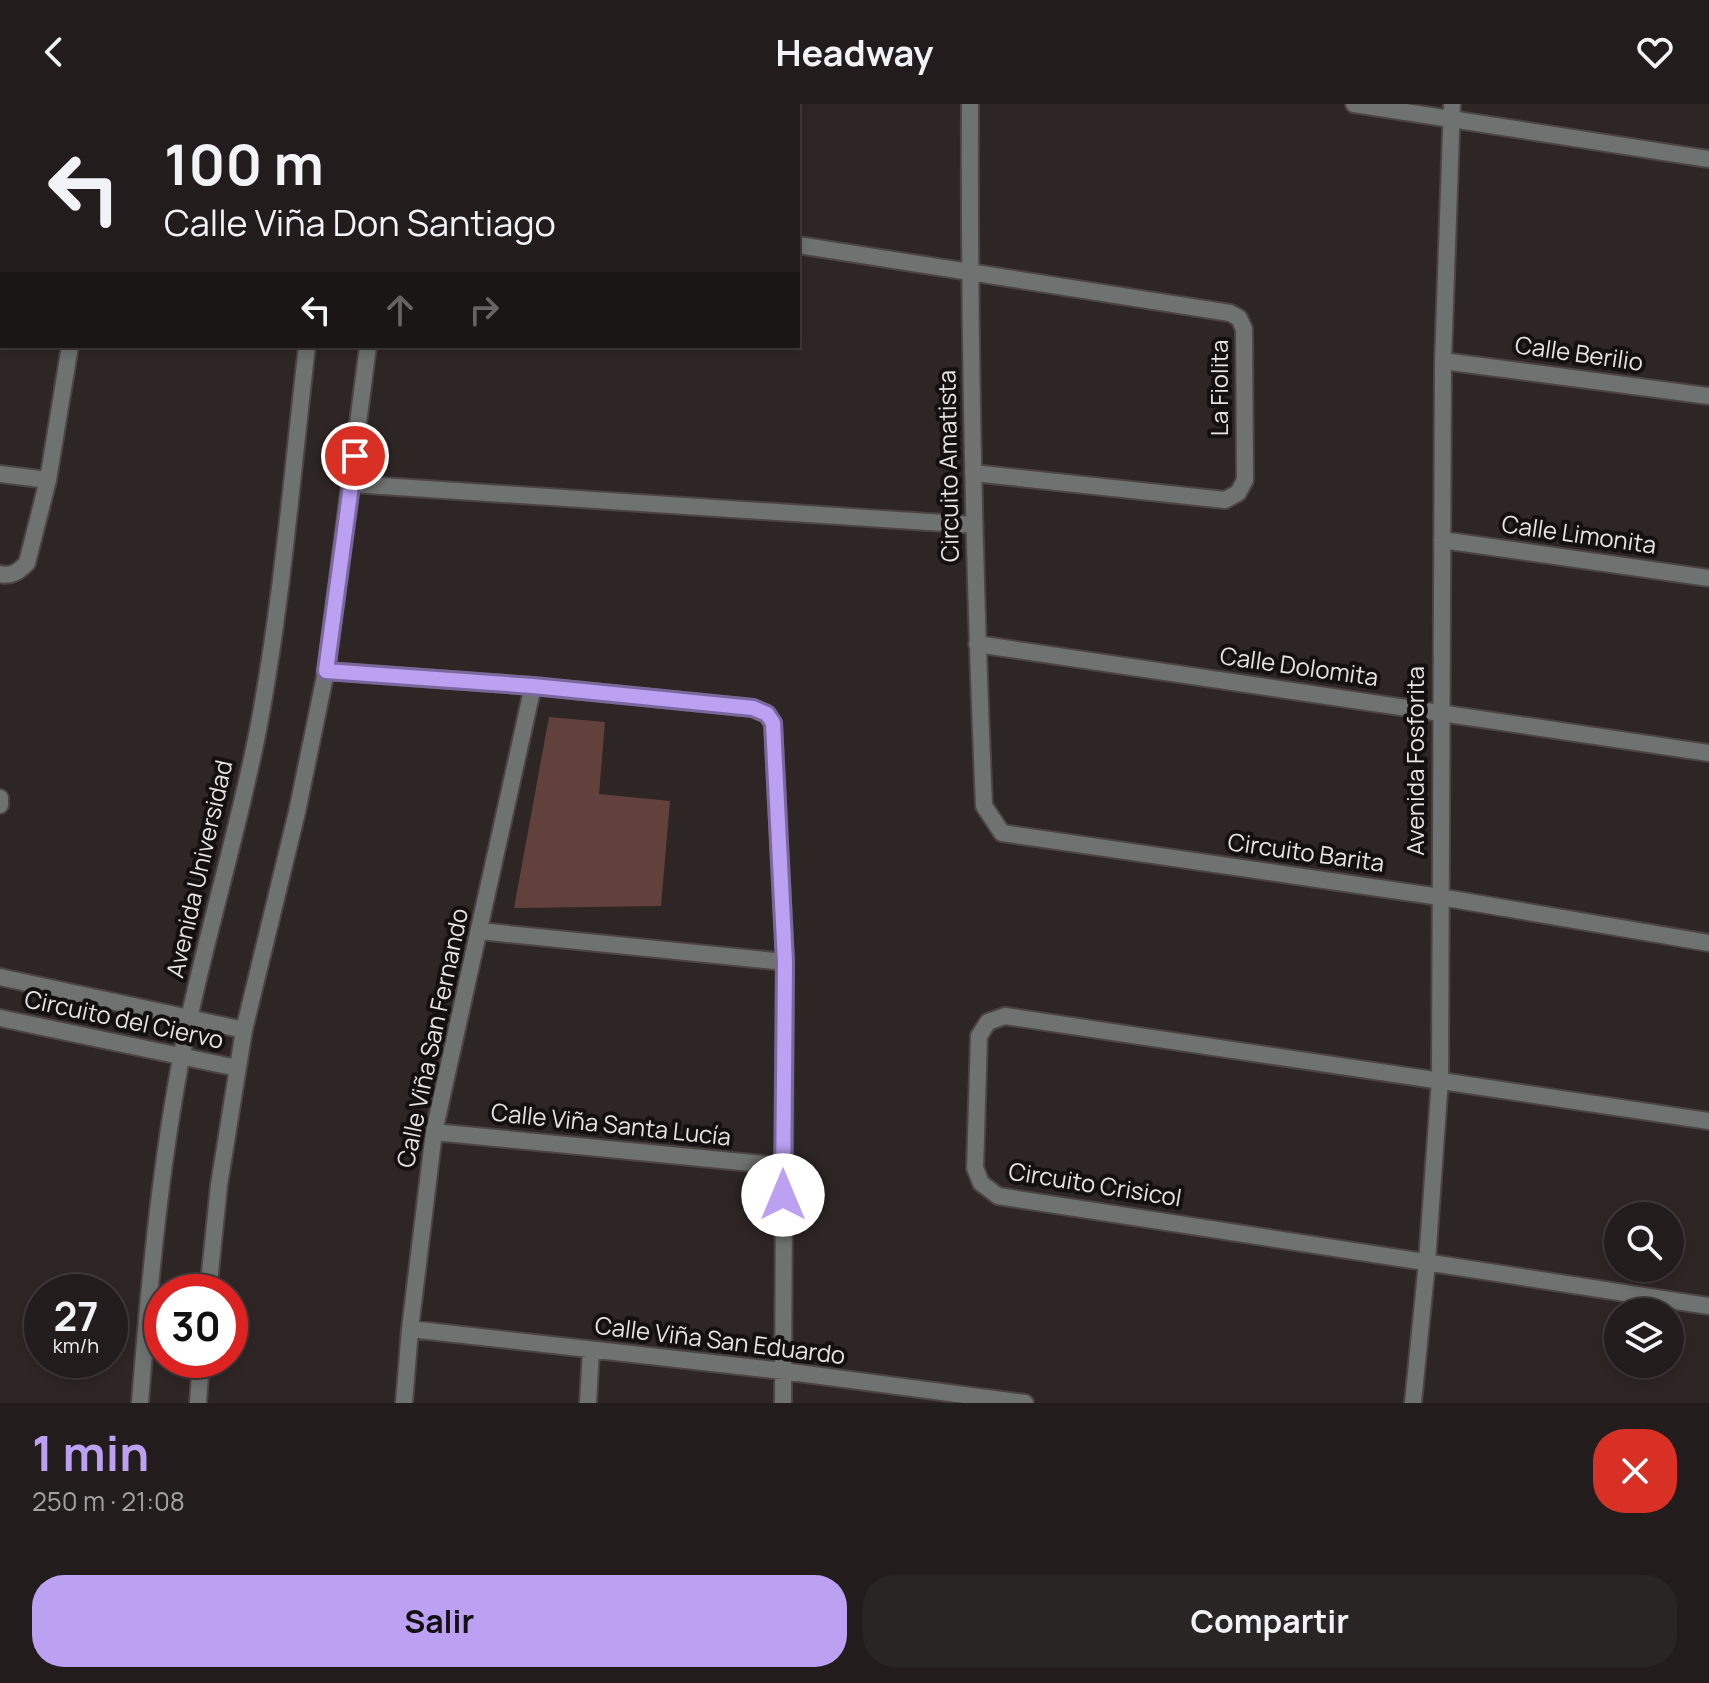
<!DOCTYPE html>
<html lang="es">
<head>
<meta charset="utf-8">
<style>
	body { margin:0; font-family:Manrope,sans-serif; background:#2a2525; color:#f1f3f6; height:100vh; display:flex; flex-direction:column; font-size:30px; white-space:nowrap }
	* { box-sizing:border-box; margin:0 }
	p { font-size:26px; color:#a2a1a3 }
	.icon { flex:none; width:44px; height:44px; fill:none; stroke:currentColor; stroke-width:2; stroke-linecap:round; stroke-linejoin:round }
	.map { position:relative; height:1299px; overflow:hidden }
	.panel { display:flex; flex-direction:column; background:#221c1c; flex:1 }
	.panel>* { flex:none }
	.top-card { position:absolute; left:0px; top:0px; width:800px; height:244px; box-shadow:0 4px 12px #0003,0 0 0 2px #3f3a3b; background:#221c1c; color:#f1f3f6; overflow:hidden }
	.controls { position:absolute; left:1604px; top:1098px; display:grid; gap:16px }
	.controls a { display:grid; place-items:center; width:80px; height:80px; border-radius:50%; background:#221c1c; box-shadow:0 4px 12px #0003,0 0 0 2px #3f3a3b; font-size:40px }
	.speed { position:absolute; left:24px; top:1170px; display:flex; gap:16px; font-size:40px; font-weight:700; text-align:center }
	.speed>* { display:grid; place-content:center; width:104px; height:104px; border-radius:50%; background:#221c1c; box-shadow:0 4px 12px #0003,0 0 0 2px #3f3a3b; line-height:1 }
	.speed small { font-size:20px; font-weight:400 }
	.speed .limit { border:12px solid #d22; background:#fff; color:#111 }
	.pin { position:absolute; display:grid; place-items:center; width:68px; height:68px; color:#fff; margin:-34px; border:4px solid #fff; border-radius:50%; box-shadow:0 2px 8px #0007 }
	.me { position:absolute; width:88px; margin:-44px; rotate:0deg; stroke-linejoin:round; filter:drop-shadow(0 0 6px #0008) }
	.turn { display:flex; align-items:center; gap:28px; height:168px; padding:0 32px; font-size:36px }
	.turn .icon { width:104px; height:104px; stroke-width:2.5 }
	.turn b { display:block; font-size:56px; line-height:68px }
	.lanes { display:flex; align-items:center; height:76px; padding:0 32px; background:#0003; justify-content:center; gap:40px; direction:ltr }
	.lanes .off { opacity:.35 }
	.round { display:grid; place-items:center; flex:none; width:84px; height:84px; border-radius:32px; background:#2a2525 }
	.head { display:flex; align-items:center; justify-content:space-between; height:136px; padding:0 32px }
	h1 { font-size:48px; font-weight:700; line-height:60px; color:#bca0f2 }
	.action { display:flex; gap:16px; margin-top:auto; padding:16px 32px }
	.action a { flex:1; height:92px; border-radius:32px; background:#bca0f2; color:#111; font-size:32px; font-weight:700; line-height:92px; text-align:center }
	.action a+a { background:#2a2525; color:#f1f3f6 }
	header { display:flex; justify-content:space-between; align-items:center; height:104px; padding:0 32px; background:#221c1c; font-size:36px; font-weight:700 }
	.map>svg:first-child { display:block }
	.green { fill:#62413c }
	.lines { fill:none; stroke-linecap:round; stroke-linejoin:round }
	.minor-casing { stroke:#4c4443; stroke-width:20 }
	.tertiary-casing { stroke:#4c4443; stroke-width:20 }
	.minor { stroke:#6e7271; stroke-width:16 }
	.tertiary { stroke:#6e7271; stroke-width:16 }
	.route-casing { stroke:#7a689d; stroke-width:20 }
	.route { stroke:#bca0f2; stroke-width:14 }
	.labels { text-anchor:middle; stroke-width:8; stroke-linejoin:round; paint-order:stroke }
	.street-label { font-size:24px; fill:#e8e3e2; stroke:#13100f }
</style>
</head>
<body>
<header><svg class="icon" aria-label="back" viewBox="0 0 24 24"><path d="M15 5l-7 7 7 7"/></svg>Headway<svg class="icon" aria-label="heart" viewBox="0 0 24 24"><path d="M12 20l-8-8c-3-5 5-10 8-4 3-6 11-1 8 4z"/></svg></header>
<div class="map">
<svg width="1709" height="1299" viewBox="0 0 1709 1299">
	<rect width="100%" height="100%" fill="#2e2625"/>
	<path class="green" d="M549,613L605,618L599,690L670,697L661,802L514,804Z"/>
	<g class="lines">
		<g class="minor-casing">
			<path id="minor" d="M970,0C969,234 974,468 984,702L1002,729L1440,793L1709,839
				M0,42L2,43
				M798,141L1230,209L1239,214L1244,225L1245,376L1238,389L1225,396L973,369
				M0,164H2
				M1443,257L1709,292
				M0,370L48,376
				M352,380L974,421
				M1442,436L1709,474
				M0,470C12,473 19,467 27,459L48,376L70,242
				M977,540L1709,649
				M326,567L533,582L753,604L767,610L773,619L785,858L783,1299
				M0,694V701
				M479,827L785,858
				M0,873L244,926
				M0,914L237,964
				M1709,1017L1005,912L988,918L979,932L975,1064L981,1079L998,1092L1709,1202
				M434,1028L783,1062
				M410,1225L783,1267L1025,1299
				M404,1299L410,1225L434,1028L533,582
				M588,1299L591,1246
				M1413,1299L1427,1158L1440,975L1443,257L1452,0"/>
		</g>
		<g class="tertiary-casing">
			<path id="tertiary" d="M1354,0L1709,55
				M334,2V0
				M394,2L395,0
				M208,1188L219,1081L244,926L297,708L326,567L368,242
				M140,1299C150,1171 162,1041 189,915C210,818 239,723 258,626C282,500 292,370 307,242
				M198,1299L201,1256"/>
		</g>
		<use href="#minor" class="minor"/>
		<use href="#tertiary" class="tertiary"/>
	</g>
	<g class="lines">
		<g class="route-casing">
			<path id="route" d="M355,352L326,567L533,582L753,604L767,610L773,619L785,858L783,1091"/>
		</g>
		<use href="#route" class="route"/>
	</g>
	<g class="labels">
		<g class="street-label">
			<text transform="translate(1579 250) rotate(8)" y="8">Calle Berilio</text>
			<text transform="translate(1220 284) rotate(-90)" y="8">La Fiolita</text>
			<text transform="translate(949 362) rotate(-91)" y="8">Circuito Amatista</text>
			<text transform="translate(1579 431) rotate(8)" y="8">Calle Limonita</text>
			<text transform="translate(1299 563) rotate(8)" y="8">Calle Dolomita</text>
			<text transform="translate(1416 657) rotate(-90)" y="8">Avenida Fosforita</text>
			<text transform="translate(1306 749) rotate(8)" y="8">Circuito Barita</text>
			<text transform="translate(200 765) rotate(-77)" y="8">Avenida Universidad</text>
			<text transform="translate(124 916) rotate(12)" y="8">Circuito del Ciervo</text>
			<text transform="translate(433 934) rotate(-78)" y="8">Calle Viña San Fernando</text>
			<text transform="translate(611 1021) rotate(6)" y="8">Calle Viña Santa Lucía</text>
			<text transform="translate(1095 1081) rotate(9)" y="8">Circuito Crisicol</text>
			<text transform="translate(720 1237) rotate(7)" y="8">Calle Viña San Eduardo</text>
		</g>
	</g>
</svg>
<div class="controls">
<a><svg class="icon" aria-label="search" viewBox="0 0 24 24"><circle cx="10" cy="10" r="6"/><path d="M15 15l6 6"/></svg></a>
<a><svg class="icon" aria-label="layers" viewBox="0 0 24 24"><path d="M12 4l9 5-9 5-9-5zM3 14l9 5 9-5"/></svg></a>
</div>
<div class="speed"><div>27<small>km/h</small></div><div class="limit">30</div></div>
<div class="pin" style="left:355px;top:352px;background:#d93025"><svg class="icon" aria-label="arrive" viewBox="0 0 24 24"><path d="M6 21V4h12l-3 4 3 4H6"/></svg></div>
<svg class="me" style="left:783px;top:1091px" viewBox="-20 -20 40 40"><circle r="19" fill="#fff"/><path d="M0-13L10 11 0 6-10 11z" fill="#bca0f2"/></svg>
<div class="top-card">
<div class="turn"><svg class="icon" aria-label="left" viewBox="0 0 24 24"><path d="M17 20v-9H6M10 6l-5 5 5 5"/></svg><div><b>100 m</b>Calle Viña Don Santiago</div></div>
<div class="lanes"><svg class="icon" aria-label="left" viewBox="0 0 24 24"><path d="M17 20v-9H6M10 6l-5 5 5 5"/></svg><svg class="icon off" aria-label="ahead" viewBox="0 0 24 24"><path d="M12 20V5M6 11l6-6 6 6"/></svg><svg class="icon off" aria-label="right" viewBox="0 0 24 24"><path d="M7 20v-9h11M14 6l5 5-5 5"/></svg></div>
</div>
</div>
<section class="panel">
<div class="head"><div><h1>1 min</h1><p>250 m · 21:08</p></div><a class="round" style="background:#d93025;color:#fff"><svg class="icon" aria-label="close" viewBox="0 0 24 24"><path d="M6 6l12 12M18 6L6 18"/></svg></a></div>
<div class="action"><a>Salir</a><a>Compartir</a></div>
</section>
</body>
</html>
